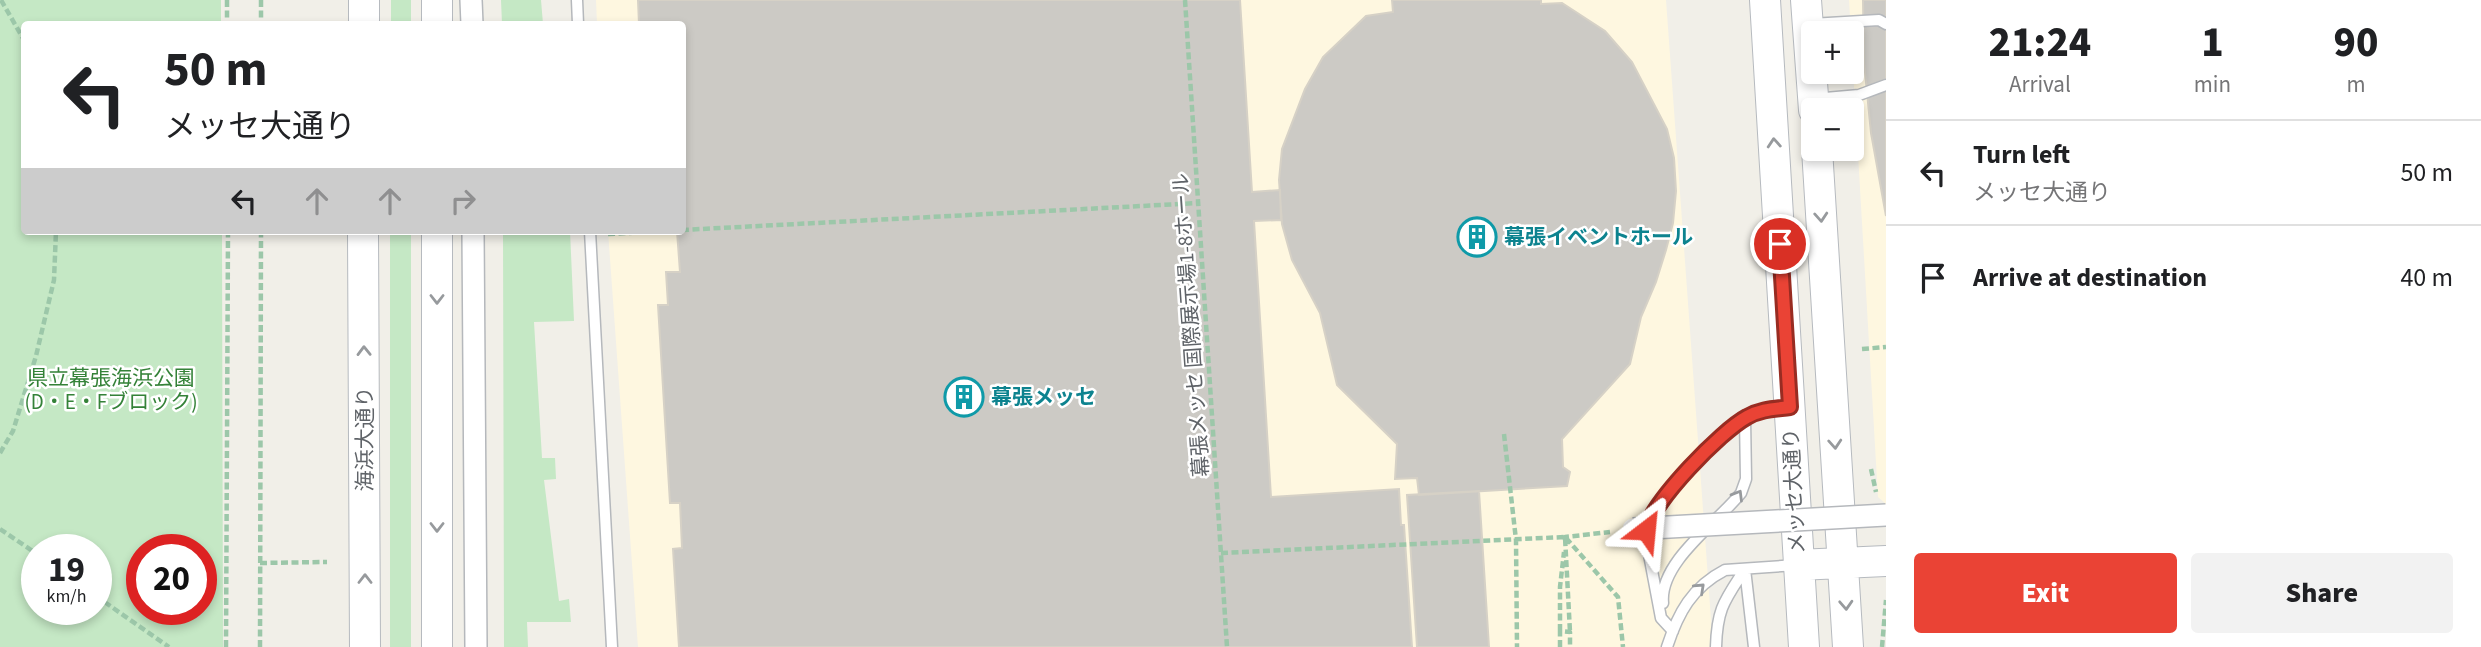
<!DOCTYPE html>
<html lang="en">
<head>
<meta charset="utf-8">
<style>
	body { margin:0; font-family:"Source Sans 3","Noto Sans JP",sans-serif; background:#f2f2f2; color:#202124; height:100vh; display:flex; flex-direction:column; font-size:26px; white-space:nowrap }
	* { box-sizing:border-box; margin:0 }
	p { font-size:23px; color:#757577 }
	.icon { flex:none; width:38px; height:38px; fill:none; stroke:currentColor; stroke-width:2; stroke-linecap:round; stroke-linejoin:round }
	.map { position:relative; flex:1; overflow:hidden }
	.sheet { display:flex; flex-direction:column; background:#fff; width:595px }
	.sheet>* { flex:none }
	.guide { position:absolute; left:21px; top:21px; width:665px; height:214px; border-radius:7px; box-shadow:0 4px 10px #0003; background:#fff; color:#202124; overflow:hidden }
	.buttons { position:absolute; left:1801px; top:21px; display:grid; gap:14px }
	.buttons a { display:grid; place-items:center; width:63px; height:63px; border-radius:7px; background:#fff; box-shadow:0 4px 10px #0003; font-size:35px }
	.speed { position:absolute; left:21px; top:534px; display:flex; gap:14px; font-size:35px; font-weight:700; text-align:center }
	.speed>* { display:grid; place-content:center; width:91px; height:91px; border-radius:50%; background:#fff; box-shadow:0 4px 10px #0003; line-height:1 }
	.speed small { font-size:18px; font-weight:400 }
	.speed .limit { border:10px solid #d22; background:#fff; color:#111 }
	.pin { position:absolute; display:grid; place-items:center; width:60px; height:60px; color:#fff; margin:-30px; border:4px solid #fff; border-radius:50%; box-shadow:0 2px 7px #0007 }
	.me { position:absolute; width:77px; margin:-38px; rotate:29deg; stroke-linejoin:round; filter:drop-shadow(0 0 5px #0008) }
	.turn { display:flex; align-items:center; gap:24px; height:147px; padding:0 28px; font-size:32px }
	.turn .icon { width:91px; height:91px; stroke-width:2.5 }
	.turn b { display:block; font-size:49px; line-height:60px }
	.lanes { display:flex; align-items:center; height:66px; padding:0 28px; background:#0003; justify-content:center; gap:35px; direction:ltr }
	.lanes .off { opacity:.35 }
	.eta { display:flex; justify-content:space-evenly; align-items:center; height:119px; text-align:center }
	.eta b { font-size:42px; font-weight:800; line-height:49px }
	.action { display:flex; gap:14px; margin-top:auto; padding:14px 28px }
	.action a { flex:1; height:80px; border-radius:7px; background:#ea4335; color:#fff; font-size:28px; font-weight:800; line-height:80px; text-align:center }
	.action a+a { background:#f2f2f2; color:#202124 }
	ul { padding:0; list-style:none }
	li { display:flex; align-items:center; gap:21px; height:105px; padding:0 28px; border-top:2px solid #e0e0e0 }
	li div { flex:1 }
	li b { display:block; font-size:26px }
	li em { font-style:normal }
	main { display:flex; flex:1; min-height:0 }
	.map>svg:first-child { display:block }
	.commercial { fill:#fef7e0 }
	.green { fill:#c5e8c5; fill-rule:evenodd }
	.building { fill:#cccac5; stroke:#d6d1c6; stroke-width:2 }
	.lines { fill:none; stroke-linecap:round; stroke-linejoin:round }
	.lane-casing { stroke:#b5b8bc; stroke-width:13 }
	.street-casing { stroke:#b5b8bc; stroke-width:24 }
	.secondary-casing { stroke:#b6babf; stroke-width:32 }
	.path { stroke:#9cc7a9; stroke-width:4.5; stroke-dasharray:7 3.5; stroke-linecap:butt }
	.lane { stroke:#fff; stroke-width:10 }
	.street { stroke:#fff; stroke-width:21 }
	.secondary { stroke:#fff; stroke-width:30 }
	.street-bridge-casing { stroke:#b5b8bc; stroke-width:24; stroke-linecap:butt }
	.street-bridge { stroke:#fff; stroke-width:21 }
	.oneway { stroke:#979a9d }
	.route-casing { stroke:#982c22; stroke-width:18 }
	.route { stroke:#ea4335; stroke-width:12 }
	.labels { text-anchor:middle; stroke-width:5; stroke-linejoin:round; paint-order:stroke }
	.culture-label { font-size:21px; font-weight:bold; fill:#0d838f; stroke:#fff; text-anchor:start }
	.street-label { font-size:21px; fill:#5f6368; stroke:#fff }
	.park-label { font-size:21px; fill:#348238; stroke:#fff }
</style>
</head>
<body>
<main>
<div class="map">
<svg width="1886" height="647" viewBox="0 0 1886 647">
	<rect width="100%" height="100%" fill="#f1efe8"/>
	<path class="commercial" d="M596,0H1666L1713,647H638L608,231H682V24H597Z
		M1849,0H1886V504L1878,497Z"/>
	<path class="green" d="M0,0H221V24H24V231H222L223,647H0ZM37,550H96V609H37ZM142,550H201V609H142Z
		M391,0H411V24H391Z
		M501,0H541L543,24H502Z
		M390,231H411V647H390Z
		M503,231H570L574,321L534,322L542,458H555L556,479L544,480L559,601L569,599L571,622H527L528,647H504Z"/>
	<path class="building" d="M638,0H1240L1252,192L1280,190L1281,220L1254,221L1271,497L1399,489L1401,525H1404L1412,647H679L673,549L682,548L680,503H670L658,305H668L666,272H680L677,231H682V24H639Z
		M1392,0H1541V4L1562,3L1605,31L1632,62L1667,129L1674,158L1676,191L1673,223L1666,250L1656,282L1641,317L1630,364L1562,439L1563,467L1570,472L1567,486L1419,495L1417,478L1395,479L1397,444L1337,385L1320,313L1292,260L1282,224L1279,180L1282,149L1305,89L1323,57L1366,16L1393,12Z
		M1863,0H1886V216L1871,133L1864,62Z
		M1479,491L1489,647H1417L1407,495Z"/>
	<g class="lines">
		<g class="lane-casing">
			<path id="lane" d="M577,0L578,24
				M1811,24L1879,20L1886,24
				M1814,99L1859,95L1886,85
				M590,231L612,647
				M1745,569L1754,647
				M1663,603C1659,562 1718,522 1741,493L1746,479L1745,418
				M1673,631L1661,618L1647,544L1648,521L1655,509C1681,480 1725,420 1762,410C1770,408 1781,408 1789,407
				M1667,647C1678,613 1692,587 1725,570L1797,565
				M1716,647C1717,608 1725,600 1745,569"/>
		</g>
		<g class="street-casing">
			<path id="street" d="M471,0L472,24
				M473,231L476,647"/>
		</g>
		<g class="secondary-casing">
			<path id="secondary" d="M437,0V24
				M1765,0L1804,647
				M1806,0L1814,110
				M364,24V0
				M1817,149L1848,647
				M363,231L365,647
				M437,231V647
				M1798,565L1886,561"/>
		</g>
		<path class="path" d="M1,0L24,40
			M227,0V24
			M261,0V24
			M1185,0L1227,647
			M682,230L1199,203
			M608,234L666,231
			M1862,349L1886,347
			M1504,434L1516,540L1517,647
			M0,453L13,431L36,356L54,280L56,231
			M1871,469L1876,492
			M0,529L37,554
			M1566,538L1618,597L1623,647
			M1565,540V537L1610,532
			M1221,553L1565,537L1570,632
			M260,563L327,562
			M96,596L169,647
			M1560,631V587L1564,552
			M226,647L228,231
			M260,647L261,231
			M1560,647V631L1570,632V647
			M1882,647L1886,600"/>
		<use href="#lane" class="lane"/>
		<use href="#street" class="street"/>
		<use href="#secondary" class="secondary"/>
		<g class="street-bridge-casing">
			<path id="street-bridge" d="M1633,529L1886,515"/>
		</g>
		<use href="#street-bridge" class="street-bridge"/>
	</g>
	<defs><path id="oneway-chevron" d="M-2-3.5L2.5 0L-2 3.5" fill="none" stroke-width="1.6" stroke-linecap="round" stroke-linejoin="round" transform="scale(1.75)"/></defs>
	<g class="oneway">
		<use href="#oneway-chevron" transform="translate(1774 143) rotate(-94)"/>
		<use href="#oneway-chevron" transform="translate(1821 217) rotate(86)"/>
		<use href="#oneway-chevron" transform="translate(437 299) rotate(90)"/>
		<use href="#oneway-chevron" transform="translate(364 351) rotate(-91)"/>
		<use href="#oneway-chevron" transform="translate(1835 444) rotate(86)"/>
		<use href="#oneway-chevron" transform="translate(1738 495) rotate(-59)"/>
		<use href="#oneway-chevron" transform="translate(437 527) rotate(90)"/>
		<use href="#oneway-chevron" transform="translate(365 579) rotate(-90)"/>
		<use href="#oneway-chevron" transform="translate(1700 588) rotate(-43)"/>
		<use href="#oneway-chevron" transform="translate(1846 605) rotate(87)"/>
	</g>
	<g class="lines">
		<g class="route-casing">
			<path id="route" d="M1646,530C1652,502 1721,431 1747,417C1761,409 1775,409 1790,407L1780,244"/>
		</g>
		<use href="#route" class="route"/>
	</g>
	<defs>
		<g id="building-ring" transform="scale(2.0125)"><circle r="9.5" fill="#fff" stroke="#0f9aa8" stroke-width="1.5"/><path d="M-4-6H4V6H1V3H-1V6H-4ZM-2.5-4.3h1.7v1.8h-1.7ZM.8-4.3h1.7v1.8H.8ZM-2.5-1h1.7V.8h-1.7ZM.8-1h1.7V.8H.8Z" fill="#0f9aa8"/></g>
	</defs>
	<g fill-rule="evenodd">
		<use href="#building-ring" x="1477" y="237"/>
		<use href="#building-ring" x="964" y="397"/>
	</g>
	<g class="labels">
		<g class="culture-label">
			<text x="1504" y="244">幕張イベントホール</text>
			<text x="991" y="404">幕張メッセ</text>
		</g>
		<g class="street-label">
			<text transform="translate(1191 325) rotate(-94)" y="7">幕張メッセ 国際展示場1-8ホール</text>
			<text transform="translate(365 439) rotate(-90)" y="7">海浜大通り</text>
			<text transform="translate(1794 491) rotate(-93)" y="7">メッセ大通り</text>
		</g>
		<g class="park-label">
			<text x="111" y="385">県立幕張海浜公園<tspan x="111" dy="24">(D・E・Fブロック)</tspan></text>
		</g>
	</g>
</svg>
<div class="buttons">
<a>+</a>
<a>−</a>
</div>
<div class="speed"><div>19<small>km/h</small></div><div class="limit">20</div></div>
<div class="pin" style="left:1780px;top:244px;background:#d93025"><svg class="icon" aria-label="arrive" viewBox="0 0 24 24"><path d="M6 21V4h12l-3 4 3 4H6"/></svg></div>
<svg class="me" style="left:1646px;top:530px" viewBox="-20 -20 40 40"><path d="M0-17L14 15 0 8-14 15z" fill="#ea4335" stroke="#fff" stroke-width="4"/></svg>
<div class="guide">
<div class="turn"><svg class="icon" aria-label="left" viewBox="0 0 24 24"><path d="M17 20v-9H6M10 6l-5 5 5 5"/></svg><div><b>50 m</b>メッセ大通り</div></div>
<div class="lanes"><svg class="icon" aria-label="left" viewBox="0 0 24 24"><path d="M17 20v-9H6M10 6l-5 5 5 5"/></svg><svg class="icon off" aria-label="ahead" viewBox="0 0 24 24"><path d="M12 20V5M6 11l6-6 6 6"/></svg><svg class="icon off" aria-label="ahead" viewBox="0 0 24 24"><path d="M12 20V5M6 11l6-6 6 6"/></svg><svg class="icon off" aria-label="right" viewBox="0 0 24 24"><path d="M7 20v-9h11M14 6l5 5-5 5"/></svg></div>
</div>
</div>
<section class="sheet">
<div class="eta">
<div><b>21:24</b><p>Arrival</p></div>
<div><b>1</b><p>min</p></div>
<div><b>90</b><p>m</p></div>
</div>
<ul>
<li><svg class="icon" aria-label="left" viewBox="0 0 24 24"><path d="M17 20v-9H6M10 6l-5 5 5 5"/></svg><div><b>Turn left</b><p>メッセ大通り</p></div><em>50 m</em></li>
<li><svg class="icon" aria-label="arrive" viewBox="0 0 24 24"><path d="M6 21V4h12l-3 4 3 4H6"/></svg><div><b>Arrive at destination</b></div><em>40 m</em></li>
</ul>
<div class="action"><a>Exit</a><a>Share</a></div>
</section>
</main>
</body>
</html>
